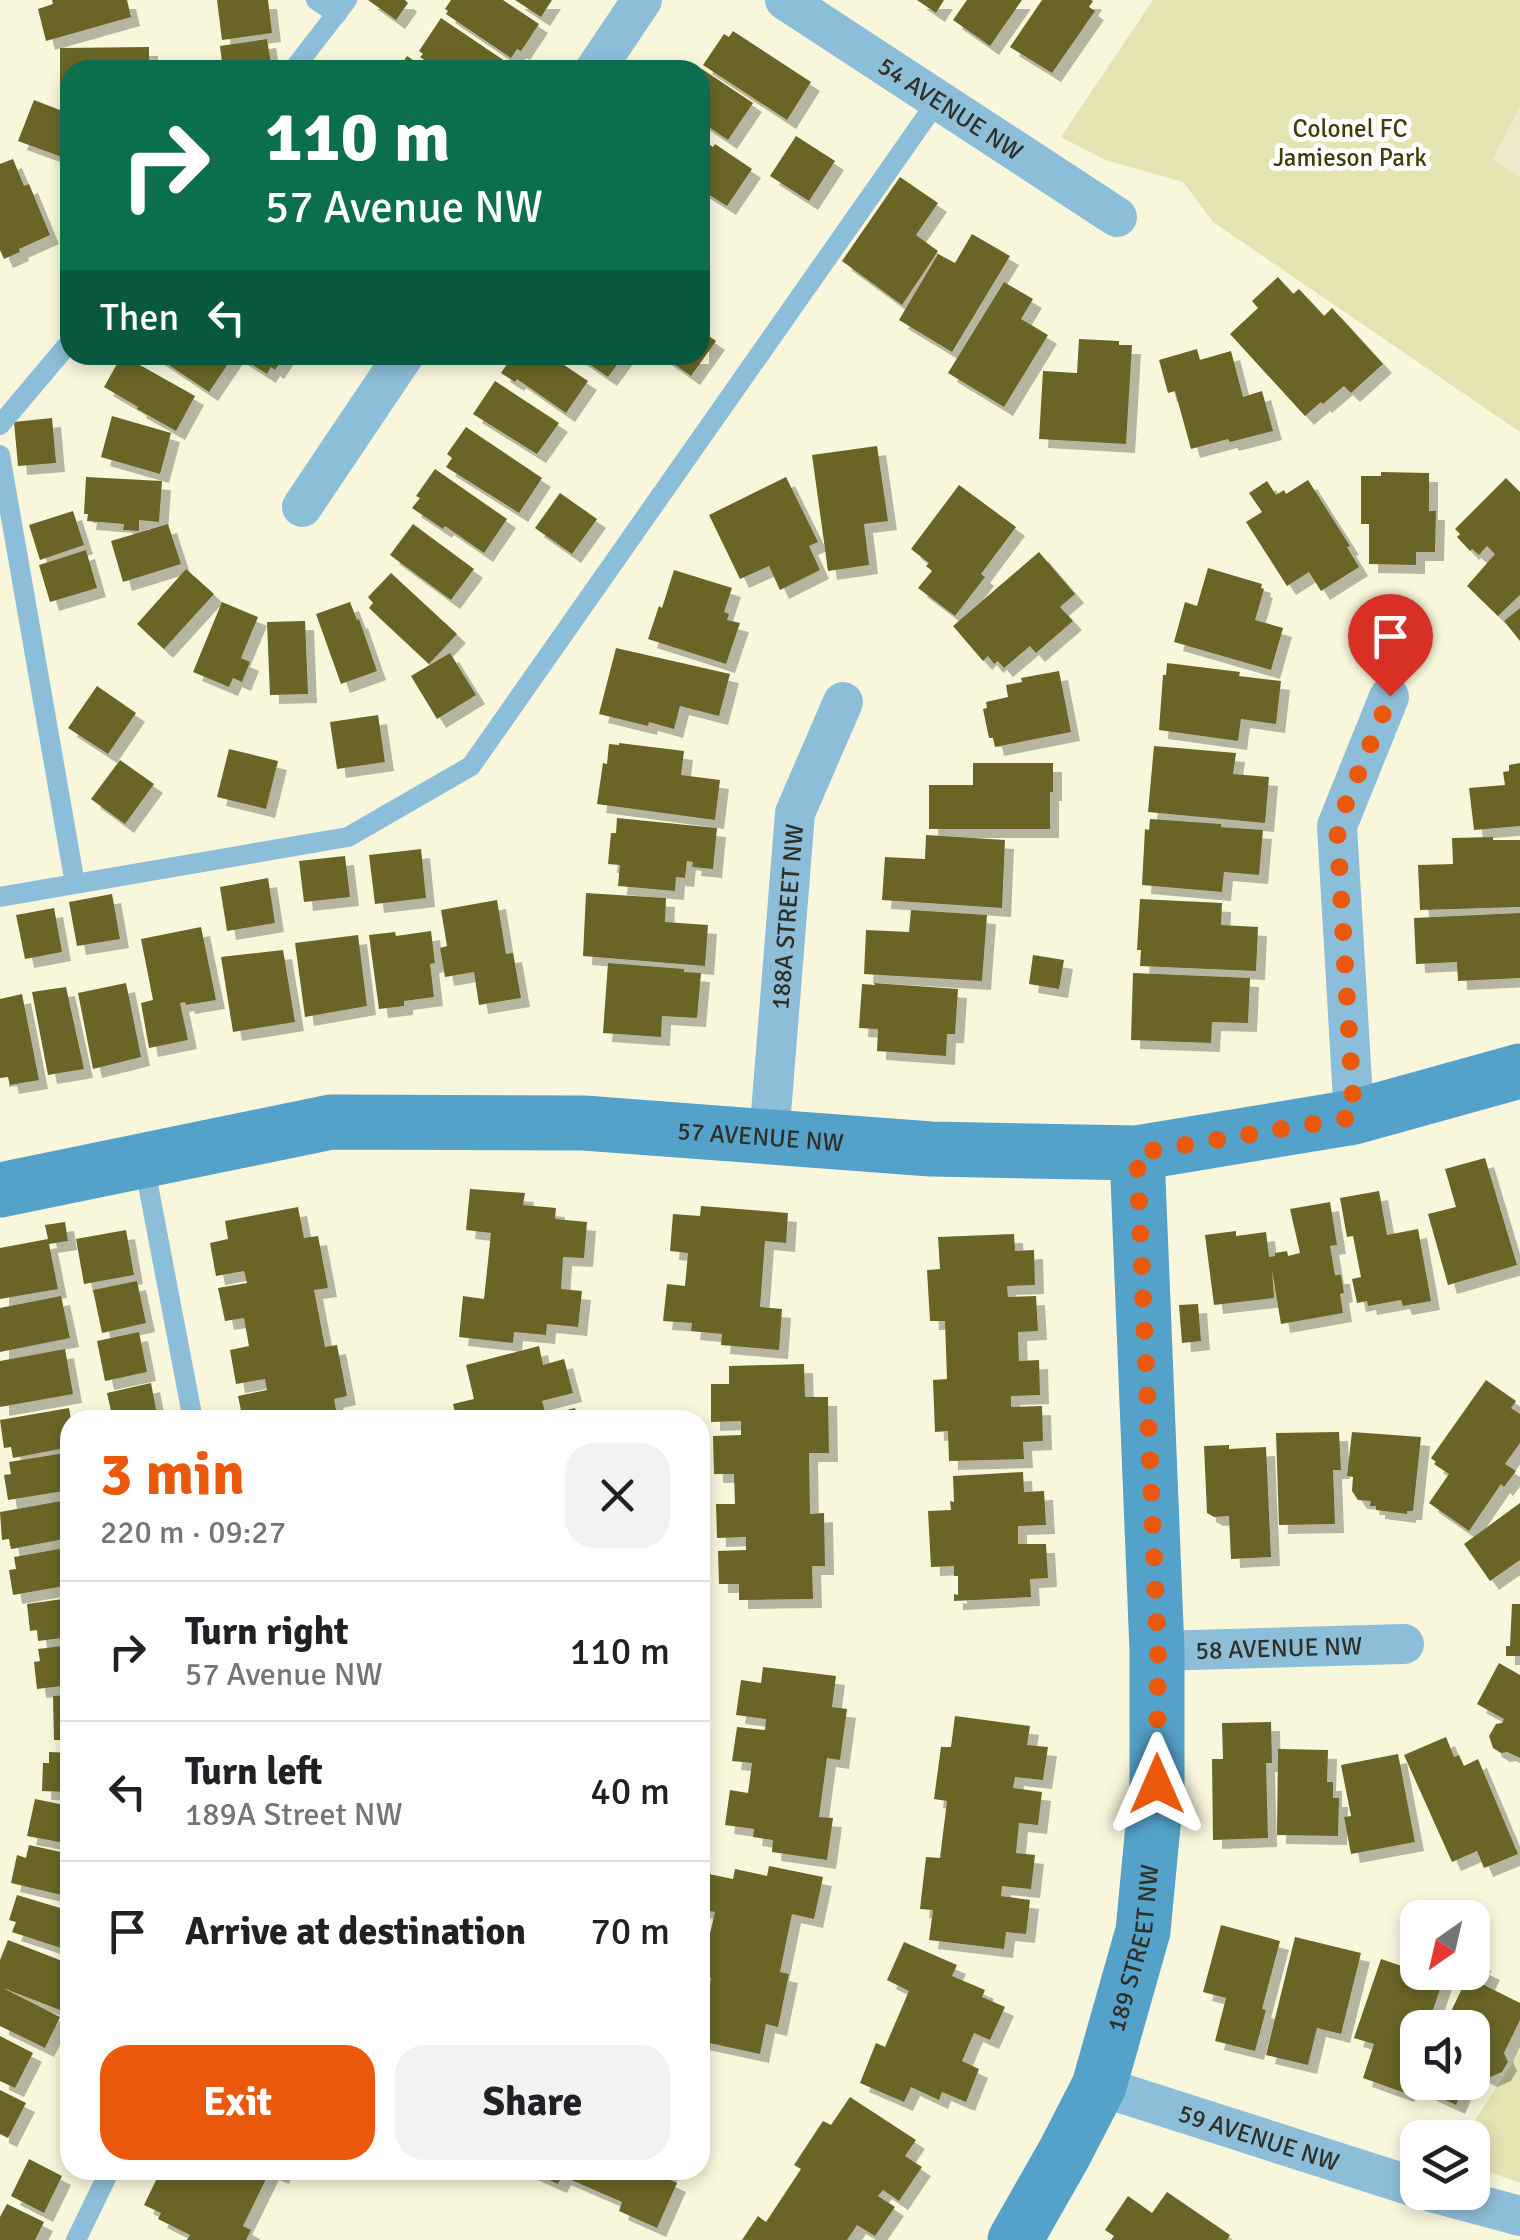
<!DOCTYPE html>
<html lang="en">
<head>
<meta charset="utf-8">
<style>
	body { margin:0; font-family:Signika,sans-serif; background:#f2f2f2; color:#202124; height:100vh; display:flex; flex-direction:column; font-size:38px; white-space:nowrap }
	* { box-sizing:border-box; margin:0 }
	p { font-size:32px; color:#757577 }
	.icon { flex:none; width:55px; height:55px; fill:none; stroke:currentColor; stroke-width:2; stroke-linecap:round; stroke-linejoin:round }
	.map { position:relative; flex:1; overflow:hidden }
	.details { position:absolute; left:60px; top:1410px; width:650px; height:770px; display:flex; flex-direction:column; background:#fff; border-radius:30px; box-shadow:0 5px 15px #0003 }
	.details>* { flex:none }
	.top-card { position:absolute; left:60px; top:60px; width:650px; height:305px; border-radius:30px; box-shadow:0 5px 15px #0003; background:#0b6e4f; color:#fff; overflow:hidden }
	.needle { width:65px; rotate:214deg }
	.controls { position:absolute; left:1400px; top:1900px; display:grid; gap:20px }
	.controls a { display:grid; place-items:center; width:90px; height:90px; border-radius:20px; background:#fff; box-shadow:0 5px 15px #0003; font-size:50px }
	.pin { position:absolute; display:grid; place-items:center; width:85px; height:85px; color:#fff; margin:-102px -42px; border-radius:50% 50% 50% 0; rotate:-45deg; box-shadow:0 0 10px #0007 }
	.pin .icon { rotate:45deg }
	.me { position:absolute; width:110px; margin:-55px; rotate:0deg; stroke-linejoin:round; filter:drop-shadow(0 0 8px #0008) }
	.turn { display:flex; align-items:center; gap:35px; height:210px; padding:0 40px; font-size:45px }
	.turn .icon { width:130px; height:130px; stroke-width:2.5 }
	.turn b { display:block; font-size:70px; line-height:85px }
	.then { display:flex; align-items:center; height:95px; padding:0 40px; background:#0003; gap:20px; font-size:38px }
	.round { display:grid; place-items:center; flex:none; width:105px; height:105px; border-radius:30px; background:#f2f2f2 }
	.headline { display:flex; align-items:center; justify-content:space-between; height:170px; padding:0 40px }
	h1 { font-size:60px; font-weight:700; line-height:75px; color:#ea580c }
	.button { display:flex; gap:20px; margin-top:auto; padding:20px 40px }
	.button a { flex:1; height:115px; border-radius:30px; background:#ea580c; color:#fff; font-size:40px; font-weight:700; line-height:115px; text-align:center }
	.button a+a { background:#f2f2f2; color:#202124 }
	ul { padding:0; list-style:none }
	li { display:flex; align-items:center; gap:30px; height:140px; padding:0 40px; border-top:2px solid #e0e0e0 }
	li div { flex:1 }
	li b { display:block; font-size:38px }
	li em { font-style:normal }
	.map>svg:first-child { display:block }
	.built { fill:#edebca }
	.green { fill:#e6e3b2 }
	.building { fill:#6a6527; filter:url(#shadow) }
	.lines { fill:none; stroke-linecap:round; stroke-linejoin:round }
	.lane { stroke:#8dbed9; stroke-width:20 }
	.street { stroke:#8dbed9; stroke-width:40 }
	.secondary { stroke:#54a2ca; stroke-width:55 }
	.route { stroke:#ea580c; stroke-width:18; stroke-dasharray:0 32.4 }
	.labels { text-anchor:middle; stroke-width:10; stroke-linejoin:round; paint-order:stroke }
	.street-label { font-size:25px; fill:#303026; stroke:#fff }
	.park-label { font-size:25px; fill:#413d0b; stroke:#fff }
</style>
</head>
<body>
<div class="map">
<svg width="1520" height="2240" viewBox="0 0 1520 2240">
	<defs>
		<filter id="shadow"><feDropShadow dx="9" dy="9" stdDeviation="0" flood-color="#0004"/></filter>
	</defs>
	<rect width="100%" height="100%" fill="#f8f7dc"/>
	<path class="built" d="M1520,107V178L1493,159Z"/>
	<path class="green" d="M1153,0H1520V107L1493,159L1520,178V432L1213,222L1183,182L1105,160L1061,137Z
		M1520,2051V2183L1473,2166L1472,2138L1464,2137Z"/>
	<path class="building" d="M52,0H127L131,17L46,41L38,9L53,4Z
		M217,0H268L272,33L222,40Z
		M368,0H405L408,3L396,20Z
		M451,0H503L539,24L521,51L517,49L511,58L446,14L448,11L445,9Z
		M515,0H552L541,17Z
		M917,0H944L936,13Z
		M967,0H1022L990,46L953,20Z
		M1042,0H1091L1093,1L1089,7L1095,11L1052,73L1010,47Z
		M441,18L518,70H439L420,57L423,54L419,51Z
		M733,31L811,82L787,120L703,65L724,34L729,37Z
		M267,39L272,70H223L220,46Z
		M149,47V70H70V96H60V48Z
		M407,56L428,70H398Z
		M702,69L753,103L728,140L700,121V73Z
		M34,100L70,114V160L18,141Z
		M796,136L835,161L809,201L770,176Z
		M700,138L713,147L715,144L752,169L727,206L700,189Z
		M13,159L24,186L29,184L50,235L19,249L20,252L4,259L0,250V164Z
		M900,177L938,203L916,235L938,251L902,305L842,261Z
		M972,234L1010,256L952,352L899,320L938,254L955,263Z
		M1278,277L1293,294L1299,289L1324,316L1332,308L1383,364L1351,393L1344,386L1323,404L1321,402L1305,416L1230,334L1258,308L1252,301Z
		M1004,282L1033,299L1021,319L1048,335L1004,407L948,373Z
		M700,330L716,341L691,376L661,355H700Z
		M1079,339L1119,341V345H1132L1126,444L1039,439L1043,371L1077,373Z
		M1197,349L1200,360L1231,351L1243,397L1262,391L1273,431L1230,442L1228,439L1191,449L1175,391L1168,393L1159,360Z
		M122,355L195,396L176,431L137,409L138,407L104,387Z
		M154,355H234L209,392Z
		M237,355H285L275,370L271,367L267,374Z
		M513,355H549L588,381L566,413L517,379L515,382L501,373Z
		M576,355H624L608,377Z
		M495,381L559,423L537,454L473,414Z
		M112,416L171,433L160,474L101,457Z
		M52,418L56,463L18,466L14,422Z
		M466,427L542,478L519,513L446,467L452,458L447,454Z
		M877,446L888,521L864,524L869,565L828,571L812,455Z
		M435,469L507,519L484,553L445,526L443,529L412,508L420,498L416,496Z
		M1381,472L1429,473V511H1436L1435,552H1416V565L1369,564V524H1361V476H1381Z
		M86,477L162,481L159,522L139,520V531L123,530L124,524L87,521L88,514H84Z
		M786,477L818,542L809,546L820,570L780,590L769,566L740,579L709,515Z
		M1506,478L1520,492V595L1498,616L1467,586L1495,554L1487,546L1479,555L1472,549L1470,551L1457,537L1460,534L1455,529Z
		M1308,480L1350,546L1347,547L1359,567L1321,591L1309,572L1287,586L1246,522L1262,512L1249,493L1267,481L1276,495L1284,490L1286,494Z
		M959,485L1016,527L981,574L985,577L955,616L918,588L932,571L926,566L929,563L911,549Z
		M560,493L597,519L572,554L535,528Z
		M73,511L84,545L40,560L29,525Z
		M168,524L181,564L123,582L111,541Z
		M413,524L474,569L451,600L390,555Z
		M86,550L97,588L50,602L39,565Z
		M1039,552L1075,594L1060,607L1073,621L1036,653L1030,646L1004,668L998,661L994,664L988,656L983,661L953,626Z
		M1208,568L1262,584L1261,588L1264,589L1255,620L1283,628L1271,670L1174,642L1185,602L1197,606Z
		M186,569L214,594L164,649L137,624Z
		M674,570L732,588L724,612L729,614L727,620L740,623L726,664L648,639L659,606L662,608Z
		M391,573L457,634L429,664L369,608L373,603L368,597Z
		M222,602L258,617L241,658L250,662L242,682L233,678L229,687L193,672Z
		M350,602L357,620L359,619L377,671L341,684L316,614Z
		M1520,608V641L1504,621Z
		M305,621L308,694L270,695L267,622Z
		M616,648L730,674L719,716L680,706L674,729L649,722L648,726L599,714Z
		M450,653L476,695L437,719L411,676Z
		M1167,663L1240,672L1239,676L1281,681L1276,724L1241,719L1238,741L1159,730L1163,675H1166Z
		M1059,671L1071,732L995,747L993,738H989L983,709L987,708L986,702L1008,697L1006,685L1022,682L1021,678Z
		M97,686L136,713L108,754L68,728Z
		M378,715L385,762L337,769L330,722Z
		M619,743L684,751L681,775L720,780L715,820L597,804L603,763L607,764L609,744L619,745Z
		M1154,746L1236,753L1233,774L1269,777L1265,823L1148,812Z
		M229,749L278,761L266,809L217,797Z
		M120,760L154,784L125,824L91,799Z
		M973,763H1053V792H1050V829H929V785H973Z
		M1520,763V826L1474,830L1469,788L1505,785L1503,772L1509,771V765Z
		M617,818L717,828L713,869L692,867L693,862L687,861L685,878L676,877L675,891L618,886L620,865L608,864L611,833H616Z
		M1150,819L1221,824V827L1263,830L1259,875L1224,872L1222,892L1142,885L1145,829L1149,830Z
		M926,835L1005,840L1002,908L882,900L885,857L925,859Z
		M1493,837V840H1520V907L1420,910L1418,865L1453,864L1452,838Z
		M421,849L426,898L375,904L369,855Z
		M345,856L350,897L304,902L299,861Z
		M268,878L275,923L227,931L220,887Z
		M586,893L666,898L665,922L708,925L705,966L583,956Z
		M112,894L120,939L77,946L69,902Z
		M1140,899L1222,903L1221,925L1258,927L1256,971L1140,966L1141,950H1137Z
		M497,900L506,954L513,953L521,998L479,1005L474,972L445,977L440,948L447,946L441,910Z
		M54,908L62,952L25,959L16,915Z
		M911,910L987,915L982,981L864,974L866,930L909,932Z
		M1520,913V978L1458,981L1457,962L1416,964L1414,918Z
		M201,927L216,1000L186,1005L185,1002L180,1003L188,1040L149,1048L141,1003L153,1000L141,939Z
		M431,931L435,963L430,964L434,997L404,1001V1006L379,1009L369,935L395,932L396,936Z
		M358,935L367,1006L305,1017L295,943Z
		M283,950L295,1022L233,1032L221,957Z
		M1033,955L1064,960L1059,989L1029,984Z
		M608,963L684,969V972L701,973L697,1018L662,1016L661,1037L603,1033Z
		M1133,973L1250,978L1248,1023L1212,1022L1211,1043L1131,1040Z
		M126,983L141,1057L93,1069L78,993Z
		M874,983L958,989L955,1034H947L946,1056L877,1051L878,1029L859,1028L862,984L875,985Z
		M66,987L84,1069L48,1075L32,992Z
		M22,994L39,1080L10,1085L8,1077L0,1078V999Z
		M1485,1158L1517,1265L1448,1285L1428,1214L1456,1207L1445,1169Z
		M470,1189L525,1193L523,1205L556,1208L555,1219L587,1222L584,1258L563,1257L561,1289L582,1291L578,1327L547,1324L546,1335L514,1332L513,1343L459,1337L463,1296L484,1299L491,1233L466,1230Z
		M1379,1191L1387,1235L1418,1229L1431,1301L1403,1306L1401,1300L1368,1306L1367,1301L1357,1303L1352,1279L1361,1277L1353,1236L1347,1237L1340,1198Z
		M1330,1202L1337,1245L1330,1246L1335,1275H1341L1344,1293L1340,1294L1343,1313L1281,1324L1272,1270L1274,1298L1214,1305L1205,1235L1236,1231V1236L1266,1232L1269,1257L1275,1256V1253L1287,1251L1288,1256L1300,1253L1290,1209Z
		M701,1206L788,1213L786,1243L765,1241L760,1307L782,1309L779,1350L721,1345L722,1334L691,1331L692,1323L663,1321L667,1284L685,1286L688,1253L670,1251L673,1214L700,1216Z
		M298,1207L304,1238L318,1236L328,1288L314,1290L325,1347L337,1345L347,1396L334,1399L338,1420H243L238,1396L267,1390L265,1379L236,1384L230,1350L249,1346L244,1318L225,1321L218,1288L247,1283L244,1271L216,1276L210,1243L228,1239L225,1221Z
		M65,1222L68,1241L49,1244L58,1289L0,1299V1248L48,1239L45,1225Z
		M126,1230L134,1275L84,1284L76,1239Z
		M1014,1234L1015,1251L1034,1250L1035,1285L1007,1286L1008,1297L1036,1296L1038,1331L1018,1332L1019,1361L1039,1360L1040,1395L1011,1396V1407L1042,1406L1043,1441L1023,1442L1024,1459L949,1461L948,1431L935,1432L933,1380L947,1379L945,1321H930L927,1270L940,1269L938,1237Z
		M137,1281L146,1323L102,1333L93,1290Z
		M61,1296L70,1338L0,1352V1308Z
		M1198,1304L1201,1341L1182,1343L1179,1305Z
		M139,1332L147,1372L105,1381L97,1341Z
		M539,1346L543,1365L564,1359L573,1393L542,1401L546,1415L575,1408L578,1420H457L453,1404L474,1399L466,1365Z
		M65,1349L73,1394L0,1407V1361Z
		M804,1364L805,1397H828L829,1453H809L810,1514L824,1513L825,1566H812L813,1599L739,1600V1584H719L718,1551L746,1550V1537L717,1538L716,1504H735L734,1474H714L713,1436L741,1435V1421L711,1422V1384H729V1366Z
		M1486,1380L1516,1401L1511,1408L1520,1414V1443L1505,1464L1516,1471L1504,1487L1501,1484L1469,1531L1429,1503L1449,1474L1434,1464L1436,1462L1431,1458Z
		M151,1383L158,1420H113L107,1393Z
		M69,1408L71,1420L70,1447L13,1458L11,1447L4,1448L0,1420Z
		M1339,1432L1341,1470H1333L1335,1524L1279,1525L1276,1433Z
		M1352,1432L1421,1437L1413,1511H1407V1514L1376,1510V1506H1370L1371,1501L1358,1500L1352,1491L1353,1477L1347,1476Z
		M1229,1445V1449L1266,1447L1271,1557L1231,1559L1229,1516L1214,1517L1207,1513L1204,1446Z
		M65,1453L70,1490L8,1500L4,1475L11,1474L9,1462Z
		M1023,1472L1024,1492L1044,1491L1046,1525L1018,1526V1544H1046L1048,1578L1030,1579L1031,1597L954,1601V1594L958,1595V1576H954V1566L931,1567L928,1511L951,1510L950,1501L954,1502L953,1476Z
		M67,1500L70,1516V1538L11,1549L9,1539L2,1540L0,1512Z
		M1520,1503V1560L1490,1581L1464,1544Z
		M70,1547V1585L13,1595L9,1570L16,1569L14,1557Z
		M70,1598V1637L38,1641L37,1630L30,1631L27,1604Z
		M1512,1604H1520V1656H1506V1646H1510Z
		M70,1645V1685L37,1689L34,1662L40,1661L38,1649Z
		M1499,1663L1520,1675V1758L1507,1752L1501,1753L1493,1748L1489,1736L1496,1724L1502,1723L1504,1719L1477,1704Z
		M763,1667L836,1676L832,1707L847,1709L840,1760L827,1758L819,1817L833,1818L827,1860L772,1852L773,1840L753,1837L754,1829L725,1825L730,1790L748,1793L752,1763L732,1761L737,1727L765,1730L766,1719L736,1715L741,1680L761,1683Z
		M70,1695V1740H54L53,1696Z
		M955,1716L1030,1726L1027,1745L1048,1747L1043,1780L1015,1777L1013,1788L1042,1792L1038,1825L1019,1823L1016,1853L1035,1855L1031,1889L1002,1886L1001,1896L1030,1900L1026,1934L1006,1932L1004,1949L929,1940L933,1910L920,1909L926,1857L940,1858L947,1801L934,1799L941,1747H951Z
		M1271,1722L1272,1763H1266L1268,1838L1213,1840L1212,1759H1223L1222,1723Z
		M1446,1737L1454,1757L1459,1755L1464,1766L1478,1759L1518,1854L1484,1868L1477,1851L1452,1862L1404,1755Z
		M1278,1749L1328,1750L1327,1782H1333V1798H1339L1338,1836L1277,1835Z
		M49,1752L70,1753V1792L42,1791L43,1763H49Z
		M1398,1754L1415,1842L1351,1854L1344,1817L1351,1816L1341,1765Z
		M35,1799L70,1806V1844L27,1836Z
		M29,1845L70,1854V1897L11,1883L17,1855L26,1858Z
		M769,1866L823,1877L814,1919L792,1914L780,1972L789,1974L778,2027L766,2024L760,2054L700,2041V1988L709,1990L711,1978L700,1975V1940L708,1942L715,1912L700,1909V1893L704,1873L733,1879L735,1869L767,1876Z
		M17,1895L70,1911V1951L12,1932L16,1922L9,1920Z
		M1221,1925L1280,1941L1262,2009L1266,2010L1255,2051L1215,2041L1226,1998L1203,1992Z
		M1295,1937L1361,1953L1341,2034L1317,2028L1308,2065L1266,2055Z
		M8,1940L70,1964V1984L60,2010L3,1988L60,2017L45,2048L0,2026V1960Z
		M904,1942L957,1965L952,1976L985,1990L982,1997L1005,2007L990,2040L974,2033L962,2061L979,2069L966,2102L942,2092L939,2100L911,2087L904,2102L860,2083L876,2043L885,2047L909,1991L887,1980Z
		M1381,1959L1443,1980L1427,2028H1418V2055L1405,2093L1363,2078L1374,2044L1354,2038Z
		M1474,1963L1491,1971L1484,1985L1520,2003V2020L1504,2053L1508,2062L1502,2072L1488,2078L1476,2072L1472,2065V2028H1443L1470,1972H1472Z
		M0,2036L33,2053L15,2088L0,2081Z
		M1417,2082H1466L1456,2105L1415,2086Z
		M0,2090L26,2103L8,2138L0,2134Z
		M850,2097L916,2140L905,2156L922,2167L899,2201L883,2190L878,2196L895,2207L875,2236L857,2225L847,2240H742L758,2216L766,2222L801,2169L794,2165L823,2121L831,2125Z
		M29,2159L62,2176L44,2213L11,2196Z
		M161,2170L180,2177L183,2170H282L280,2175L270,2171L243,2226L251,2230L246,2240H187L190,2235L158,2219L161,2213L144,2205Z
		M526,2170H669L666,2178L677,2183L657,2228L619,2211L622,2202L562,2176L558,2184Z
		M1167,2192L1230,2235L1227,2240H1111L1114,2236L1105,2230L1128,2196L1152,2213Z
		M7,2204L44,2222L35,2240H0V2217Z"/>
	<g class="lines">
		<path class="lane" d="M316,0L337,14
			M293,70L347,0
			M0,425L70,342
			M0,455L75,884
			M0,897L348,837L471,766L938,100
			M144,1164L193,1420
			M76,2240L110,2170"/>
		<g class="street">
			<path id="s1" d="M785,0L1117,217"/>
			<path d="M595,70L642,0"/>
			<path d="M302,507L404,355"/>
			<path d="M1354,1117L1337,826L1389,697"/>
			<path id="s2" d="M769,1138L795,813L843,702"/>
			<path id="s3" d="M1157,1651L1404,1644"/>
			<path id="s4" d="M1099,2086L1418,2188"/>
			<path d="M1431,2192L1520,2216"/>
		</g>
		<g class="secondary">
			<path id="s5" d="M0,1190L331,1122L584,1123L931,1149L1137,1153L1354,1117L1520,1071"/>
			<path id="s6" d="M1015,2240L1064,2154L1099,2086L1143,1931L1157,1784V1651L1137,1153"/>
		</g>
	</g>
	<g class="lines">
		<path class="route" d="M1157,1784L1158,1651L1137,1153L1354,1117L1337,826L1390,696"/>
	</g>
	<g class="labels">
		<g class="street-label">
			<text dy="9" stroke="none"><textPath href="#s1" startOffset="198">54 AVENUE NW</textPath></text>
			<text dy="9" stroke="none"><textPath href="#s2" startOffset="222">188A STREET NW</textPath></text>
			<text dy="9" stroke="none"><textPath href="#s5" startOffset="768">57 AVENUE NW</textPath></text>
			<text dy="9" stroke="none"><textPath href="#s3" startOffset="122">58 AVENUE NW</textPath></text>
			<text dy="9" stroke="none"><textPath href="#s6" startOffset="318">189 STREET NW</textPath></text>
			<text dy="9" stroke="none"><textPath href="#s4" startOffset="168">59 AVENUE NW</textPath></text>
		</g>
		<g class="park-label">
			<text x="1350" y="137">Colonel FC<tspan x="1350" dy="29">Jamieson Park</tspan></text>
		</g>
	</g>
</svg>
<div class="controls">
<a><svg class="needle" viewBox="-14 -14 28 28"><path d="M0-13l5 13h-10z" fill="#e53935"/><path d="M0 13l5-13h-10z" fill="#757577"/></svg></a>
<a><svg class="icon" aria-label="sound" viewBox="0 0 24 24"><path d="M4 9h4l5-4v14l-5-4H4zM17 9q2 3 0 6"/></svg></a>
<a><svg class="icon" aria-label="layers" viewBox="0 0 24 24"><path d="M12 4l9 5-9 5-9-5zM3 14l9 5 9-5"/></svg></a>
</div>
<div class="pin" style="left:1390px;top:696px;background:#d93025"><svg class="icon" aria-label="arrive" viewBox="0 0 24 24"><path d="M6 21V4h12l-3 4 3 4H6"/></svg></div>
<svg class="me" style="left:1157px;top:1784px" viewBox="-20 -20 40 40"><path d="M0-17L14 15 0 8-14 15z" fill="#ea580c" stroke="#fff" stroke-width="4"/></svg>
<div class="top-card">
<div class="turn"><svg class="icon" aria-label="right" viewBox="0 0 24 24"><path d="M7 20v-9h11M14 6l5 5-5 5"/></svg><div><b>110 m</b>57 Avenue NW</div></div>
<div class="then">Then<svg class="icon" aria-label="left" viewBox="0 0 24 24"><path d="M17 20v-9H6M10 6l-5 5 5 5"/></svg></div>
</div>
<section class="details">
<div class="headline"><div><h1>3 min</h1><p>220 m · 09:27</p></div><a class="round"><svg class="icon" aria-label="close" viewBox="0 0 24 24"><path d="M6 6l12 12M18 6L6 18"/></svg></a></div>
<ul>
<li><svg class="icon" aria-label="right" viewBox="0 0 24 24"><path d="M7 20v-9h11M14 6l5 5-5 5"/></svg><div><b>Turn right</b><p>57 Avenue NW</p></div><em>110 m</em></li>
<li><svg class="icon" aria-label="left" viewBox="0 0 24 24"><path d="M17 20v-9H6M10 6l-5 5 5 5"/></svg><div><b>Turn left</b><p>189A Street NW</p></div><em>40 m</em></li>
<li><svg class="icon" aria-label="arrive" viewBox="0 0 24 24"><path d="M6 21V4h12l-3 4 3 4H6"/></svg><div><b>Arrive at destination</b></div><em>70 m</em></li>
</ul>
<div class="button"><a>Exit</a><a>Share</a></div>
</section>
</div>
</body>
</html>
